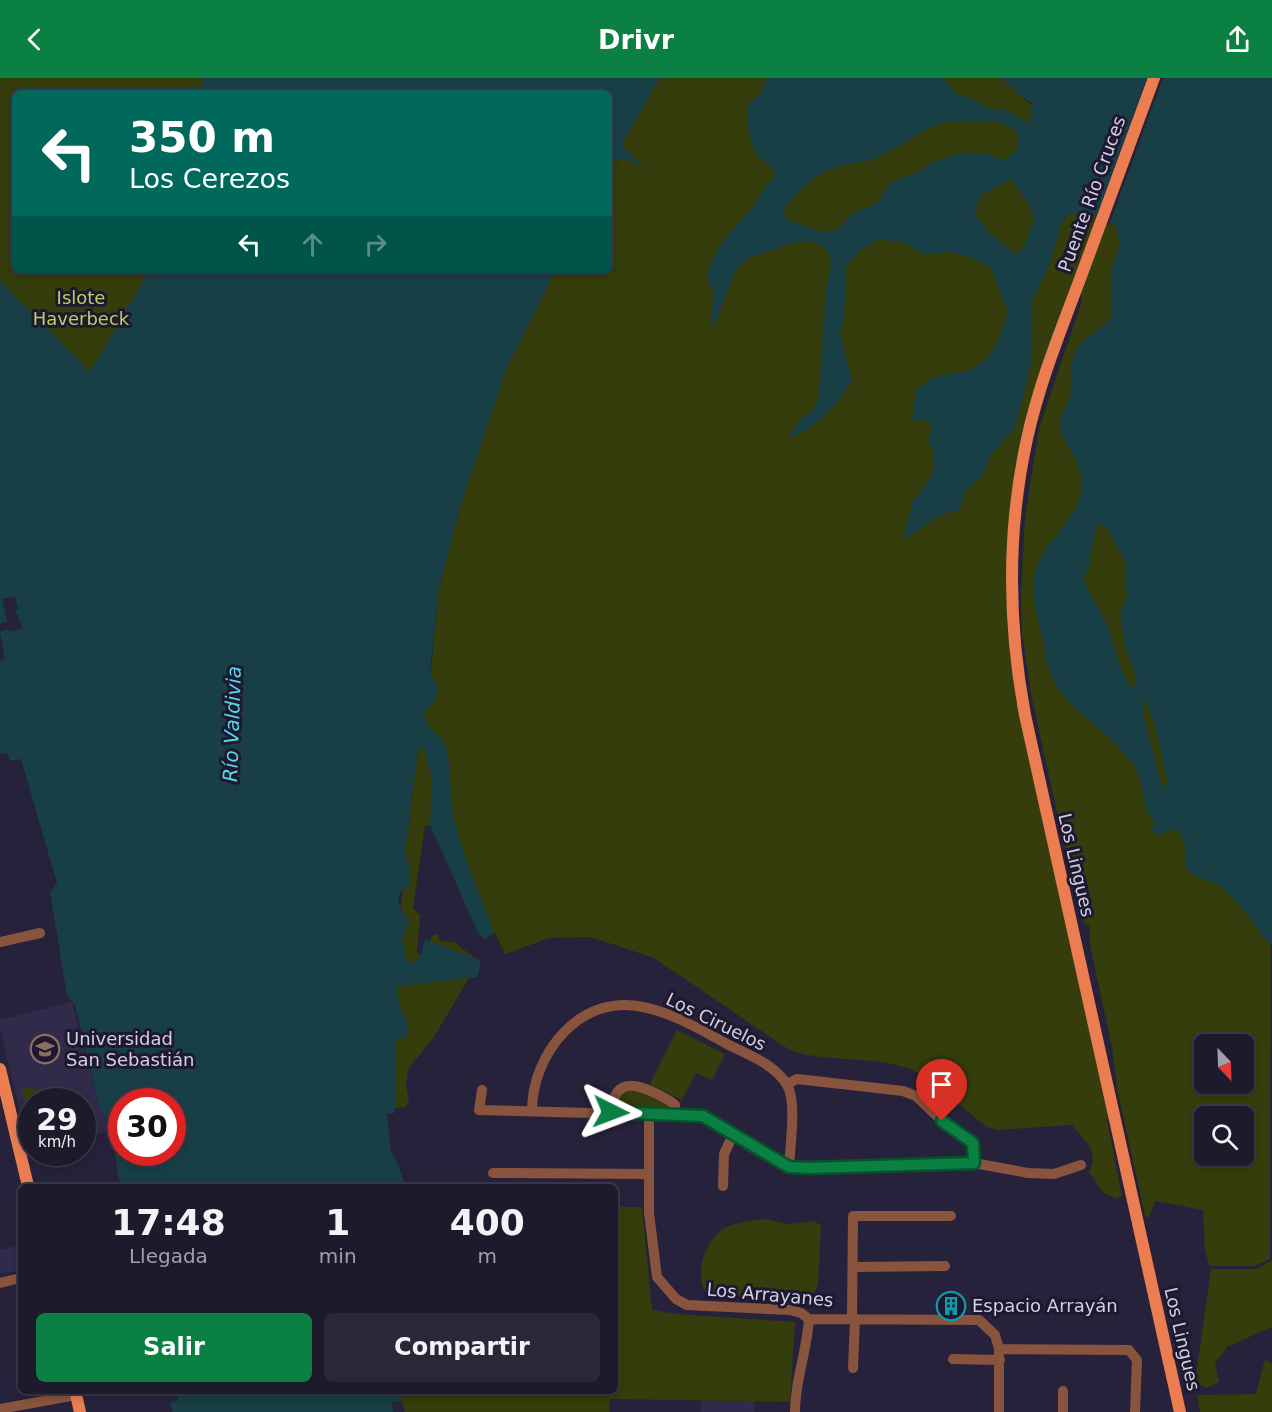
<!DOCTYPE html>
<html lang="es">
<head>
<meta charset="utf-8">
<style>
	body { margin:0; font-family:"DejaVu Sans",sans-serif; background:#2a2738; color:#f1f3f6; height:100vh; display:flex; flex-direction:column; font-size:22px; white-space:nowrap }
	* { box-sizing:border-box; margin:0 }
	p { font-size:20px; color:#a0a1a9 }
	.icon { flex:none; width:33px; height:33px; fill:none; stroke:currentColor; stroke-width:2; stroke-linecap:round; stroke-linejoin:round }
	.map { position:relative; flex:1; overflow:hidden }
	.drawer { position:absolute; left:18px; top:1106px; width:600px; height:210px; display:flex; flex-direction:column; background:#1d1a2c; border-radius:9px; box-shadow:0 3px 9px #0003,0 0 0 2px #3b3848 }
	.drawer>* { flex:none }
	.top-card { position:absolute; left:12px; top:12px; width:600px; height:183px; border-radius:9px; box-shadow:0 3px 9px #0003,0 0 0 2px #3b3848; background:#00695c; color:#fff; overflow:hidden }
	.needle { width:39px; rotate:157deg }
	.fabs { position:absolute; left:1194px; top:956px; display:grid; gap:12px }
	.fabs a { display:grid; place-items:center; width:60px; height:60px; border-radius:9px; background:#1d1a2c; box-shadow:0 3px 9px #0003,0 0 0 2px #3b3848; font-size:30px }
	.speed { position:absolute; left:18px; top:1010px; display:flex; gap:12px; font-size:30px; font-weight:700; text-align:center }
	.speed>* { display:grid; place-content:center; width:78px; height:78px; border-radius:50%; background:#1d1a2c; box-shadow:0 3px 9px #0003,0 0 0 2px #3b3848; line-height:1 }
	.speed small { font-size:15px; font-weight:400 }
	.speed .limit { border:9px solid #d22; background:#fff; color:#111 }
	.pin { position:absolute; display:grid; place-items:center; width:51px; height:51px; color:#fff; margin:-62px -26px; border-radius:50% 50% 50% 0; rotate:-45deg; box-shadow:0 0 6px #0007 }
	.pin .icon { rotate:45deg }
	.me { position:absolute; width:66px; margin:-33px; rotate:93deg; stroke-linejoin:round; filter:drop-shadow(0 0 4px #0008) }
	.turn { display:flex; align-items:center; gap:21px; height:126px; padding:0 18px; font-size:27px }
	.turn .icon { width:78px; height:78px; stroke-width:2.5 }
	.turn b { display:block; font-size:42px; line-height:51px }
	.lanes { display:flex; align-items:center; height:57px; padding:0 18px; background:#0003; justify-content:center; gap:30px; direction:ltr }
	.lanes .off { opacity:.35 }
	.eta { display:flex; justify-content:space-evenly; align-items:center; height:102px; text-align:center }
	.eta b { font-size:36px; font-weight:600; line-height:42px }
	.action { display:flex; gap:12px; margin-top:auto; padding:12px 18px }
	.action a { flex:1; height:69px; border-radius:9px; background:#0b8043; color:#fff; font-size:24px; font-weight:600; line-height:69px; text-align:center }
	.action a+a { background:#2a2738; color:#f1f3f6 }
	header { display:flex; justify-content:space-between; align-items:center; height:78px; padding:0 18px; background:#0b8043; color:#fff; font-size:27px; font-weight:600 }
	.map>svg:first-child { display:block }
	.built { fill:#312a4a }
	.green { fill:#343d0b; fill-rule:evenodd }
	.water { fill:#173f45; fill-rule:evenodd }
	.pier { fill:#27223b }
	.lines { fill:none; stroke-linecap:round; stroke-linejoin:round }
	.minor { stroke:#89543e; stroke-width:10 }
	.major { stroke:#eb7d50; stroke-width:12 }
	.route-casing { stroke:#07532c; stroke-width:15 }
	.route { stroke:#0b8043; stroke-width:10 }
	.labels { text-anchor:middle; stroke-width:6; stroke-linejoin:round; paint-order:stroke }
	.street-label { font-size:18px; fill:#d3d0e1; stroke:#1e1830 }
	.park-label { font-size:18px; fill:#b9d25f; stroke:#1e1830 }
	.poi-label { font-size:18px; fill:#d3d0e1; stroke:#1e1830; text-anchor:start }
	.water-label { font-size:20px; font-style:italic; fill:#55d8ea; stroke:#1e1830 }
</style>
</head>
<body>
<header><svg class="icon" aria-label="back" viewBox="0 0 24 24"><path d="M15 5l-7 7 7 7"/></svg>Drivr<svg class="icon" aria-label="share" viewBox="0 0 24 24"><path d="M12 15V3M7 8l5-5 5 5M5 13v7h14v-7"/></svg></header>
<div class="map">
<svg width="1272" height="1334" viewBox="0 0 1272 1334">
	<rect width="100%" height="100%" fill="#27223b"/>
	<path class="built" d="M72,924L98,1024L111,1052L83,1060L82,1023H32L30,1074L0,952V942Z
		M21,1167V1192L0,1196V1172Z
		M701,1322L754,1323V1334H701Z"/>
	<path class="green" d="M0,0H203L201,15H15V192H150L90,295L0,203Z
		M653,0H1002L1024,21L1272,201L1270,1181L1253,1188H1209L1205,1172L1203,1132L1155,1123L1149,1140L1145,1138L1117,1010L1112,970L1090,866V849L1084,845L1073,807L1032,621L1022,556L1021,515L1025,439L1039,350L1081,226L1082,219L1073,215L1018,404L1015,564L1110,1040L1107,1041L1122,1118L1116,1121L1103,1114L1089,1094C1100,1071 1084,1063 1072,1047L998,1052L987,1049C970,1036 926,997 910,991C872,978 829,984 791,973L654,880L612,866L589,859L549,860L505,876L495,855H490L430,741V747H425L413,831L420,837L417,875L423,877L432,858L437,856L441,863L454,864L479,883L434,959L408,991L406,1007L409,1023L405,1029L393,1030L388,921L407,782L405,774L418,672C425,662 427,647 423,636L427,629L439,511L461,425L511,273L553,192H609V83ZM1204,966H1244V1005H1204ZM1204,1038H1244V1077H1204Z
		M677,952L725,976L712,1002L696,995L682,1022L650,1006Z
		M38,1008L42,1023H32L31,1036L25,1038L23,1028L25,1025H30L23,1020L22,1013L29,1009L36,1012Z
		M638,1009L672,1027L671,1032L615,1031L619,1017Z
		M615,1129H642L652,1232L677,1236L795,1244L790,1324L610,1321L609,1334H405L397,1313L615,1312Z
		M764,1141L789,1146L815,1143L821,1148L818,1207L814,1215L800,1221L708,1217C692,1199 705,1163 723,1151C735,1144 751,1143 764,1141Z
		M1272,1182V1249L1227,1269L1215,1286L1219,1304L1206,1310L1195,1304L1211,1191H1257Z
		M1265,1281L1272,1286V1334H1200L1197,1317L1256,1316Z"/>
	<path class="water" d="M203,0H660L622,65L625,71L646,90L625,81L612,83L609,88V15H201Z
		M767,0H943L956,16L974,21L991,32L1005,31L1027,45L1032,38V25L1020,18L1002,0H1272V869L1233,819L1219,807L1192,796L1185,786L1186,770L1180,754L1172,751L1160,757L1150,752L1155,747C1151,740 1145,731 1144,722C1142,710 1141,699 1134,688C1114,655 1075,639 1056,606C1046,590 1045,572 1041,554C1036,532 1031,520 1035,496C1041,462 1075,448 1081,415C1086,390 1071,377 1062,356C1056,343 1064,334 1069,322C1074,308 1066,293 1076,273C1083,258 1102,252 1111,239L1112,192L1120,165L1116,151L1114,146L1100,137L1081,133L1070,136L1061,146L1051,183L1032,223V283L1015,350L989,380L984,395L964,415L960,432C932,435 926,451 903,461L912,425L934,394L933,372L928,361L932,347L924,342L912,343L916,312L932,300L970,292L987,281L996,267L1008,234L991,190L973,180L950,174L923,176L905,165L879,161L860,173L846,189L844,241L840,256L852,303C842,321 809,358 788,359L800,341L813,333L819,316L826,212L831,186L827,171L811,163L792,165L746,181L735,194L713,250C708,232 715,228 713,214C713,209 708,205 708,201C706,178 737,146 751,131C760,120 765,107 776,97C771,88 763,84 757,76C748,64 748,43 747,29L761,15ZM953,43H997L1017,53L1018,71L1004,82L983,75H962L931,85L916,95L891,104L878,124L852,136L836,153L821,154L786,141L784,131C797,114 812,98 834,90C848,85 864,85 879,79C907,66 920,49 953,43ZM1011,101C1024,123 1041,131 1029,156C1025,165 1025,170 1016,176C1003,168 981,148 974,134L981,117ZM1105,447L1125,482L1127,519L1120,534L1125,568L1137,601L1132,611C1118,591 1114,563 1104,540C1097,525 1086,516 1084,498L1090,488C1089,474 1095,463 1096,448ZM1145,619L1154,643L1169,711L1160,702L1143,636Z
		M150,192H556L507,289L461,425L439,511L430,593L438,610L436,621L423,636C428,651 442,656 446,670C452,693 449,718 454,740C462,780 481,816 494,855L485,861L478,855L430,747L432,700L422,666L418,672L405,774L410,791V809L401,813C395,825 402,832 409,842L402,862L407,883L415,885L421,876L425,861L481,883L477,899L397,908L400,930L408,944L407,958L395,963V1035H387L391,1075L397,1084L404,1104L402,1108H123L119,1101L111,1052L98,1024L75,927L67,917L50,814L57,805L21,681L10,683L7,675L0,676V583L5,582L0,555V203L90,294ZM122,1023H172V1074H122Z
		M176,1312H397L403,1324L392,1323L393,1334H173L170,1325L178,1322Z"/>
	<path class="pier" d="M1147,0H1163L1109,147L1096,139Z
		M15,518L18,531L15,532L23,551L9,554L8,551L0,553V546L7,544L2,521Z"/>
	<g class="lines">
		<path class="minor" d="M0,864L40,855
			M787,1006L797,1001L903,1013L916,1018L942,1043L973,1065L974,1085
			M482,1012L479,1032L703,1038L789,1089L808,1090L974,1085L1028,1095L1054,1096L1081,1087
			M532,1033C532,976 580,915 643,929C673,935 701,952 727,966C748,977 775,986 787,1007C797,1023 790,1068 789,1089
			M611,1034C615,992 647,1010 670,1023L675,1027L674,1036
			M649,1036V1135L657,1199L676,1221L687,1227L790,1232L801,1235L809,1241L979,1242L995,1257L999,1271L1129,1272L1137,1282L1135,1334
			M493,1095L649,1096
			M723,1108L724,1076L733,1057
			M853,1189L945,1188
			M0,1205L21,1200
			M852,1239L853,1138H951
			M953,1281L1000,1282
			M853,1290L855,1240
			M0,1331L76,1317
			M795,1334C795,1302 807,1273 809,1241
			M999,1334V1271
			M1063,1334V1313"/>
		<path class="major" d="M1154,0C1130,67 1105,134 1080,201C1060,254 1039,306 1027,361C1007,452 1008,546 1025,637L1180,1334
			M0,991L28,1108
			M75,1312L80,1334"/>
	</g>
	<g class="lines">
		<g class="route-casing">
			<path id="route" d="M611,1034L703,1038L789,1089L808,1090L974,1085L973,1065L942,1043"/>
		</g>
		<use href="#route" class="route"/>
	</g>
	<defs>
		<g id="university-ring" transform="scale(1.5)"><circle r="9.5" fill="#1e1830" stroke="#8d6e63" stroke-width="1.5"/><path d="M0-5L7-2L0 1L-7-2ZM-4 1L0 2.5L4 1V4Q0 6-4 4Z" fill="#8d6e63"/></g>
		<g id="building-ring" transform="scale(1.5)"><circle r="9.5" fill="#1e1830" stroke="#0f9aa8" stroke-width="1.5"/><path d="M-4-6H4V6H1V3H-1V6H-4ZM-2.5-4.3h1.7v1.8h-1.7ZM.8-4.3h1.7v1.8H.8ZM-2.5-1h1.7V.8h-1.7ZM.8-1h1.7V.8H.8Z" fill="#0f9aa8"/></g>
	</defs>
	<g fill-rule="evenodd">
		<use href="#university-ring" x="45" y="971"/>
		<use href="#building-ring" x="951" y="1228"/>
	</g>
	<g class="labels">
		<g class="street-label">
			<text transform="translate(1092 116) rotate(-70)" y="6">Puente Río Cruces</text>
			<text transform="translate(1076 787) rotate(77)" y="6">Los Lingues</text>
			<text transform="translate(716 944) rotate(26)" y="6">Los Ciruelos</text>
			<text transform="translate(770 1217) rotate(5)" y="6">Los Arrayanes</text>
			<text transform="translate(1182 1261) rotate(77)" y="6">Los Lingues</text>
		</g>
		<g class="park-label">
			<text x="81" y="226">Islote<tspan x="81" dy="21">Haverbeck</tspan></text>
		</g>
		<g class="poi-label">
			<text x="66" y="967">Universidad<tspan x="66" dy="21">San Sebastián</tspan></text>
			<text x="972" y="1234">Espacio Arrayán</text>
		</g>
		<g class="water-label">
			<text transform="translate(232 646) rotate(-88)" y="7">Río Valdivia</text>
		</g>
	</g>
</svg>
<div class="fabs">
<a><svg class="needle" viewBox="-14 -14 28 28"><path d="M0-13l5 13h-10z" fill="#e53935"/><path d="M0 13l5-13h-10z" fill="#a0a1a9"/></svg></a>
<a><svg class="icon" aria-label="search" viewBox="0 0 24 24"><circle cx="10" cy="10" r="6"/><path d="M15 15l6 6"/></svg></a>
</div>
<div class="speed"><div>29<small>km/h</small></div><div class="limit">30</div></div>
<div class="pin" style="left:942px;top:1043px;background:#d93025"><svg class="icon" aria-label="arrive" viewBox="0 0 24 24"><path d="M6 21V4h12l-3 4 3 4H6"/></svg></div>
<svg class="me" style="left:611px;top:1034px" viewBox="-20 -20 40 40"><path d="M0-17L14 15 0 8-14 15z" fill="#0b8043" stroke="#fff" stroke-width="4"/></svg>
<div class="top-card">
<div class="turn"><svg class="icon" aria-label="left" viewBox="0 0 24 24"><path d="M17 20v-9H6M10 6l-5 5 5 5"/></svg><div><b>350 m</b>Los Cerezos</div></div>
<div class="lanes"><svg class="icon" aria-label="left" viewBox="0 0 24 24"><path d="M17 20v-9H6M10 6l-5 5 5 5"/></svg><svg class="icon off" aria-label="ahead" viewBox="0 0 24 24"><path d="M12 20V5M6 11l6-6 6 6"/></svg><svg class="icon off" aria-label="right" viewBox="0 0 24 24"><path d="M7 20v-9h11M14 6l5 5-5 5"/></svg></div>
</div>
<section class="drawer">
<div class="eta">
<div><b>17:48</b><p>Llegada</p></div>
<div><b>1</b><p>min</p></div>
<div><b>400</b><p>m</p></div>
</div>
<div class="action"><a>Salir</a><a>Compartir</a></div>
</section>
</div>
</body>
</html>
